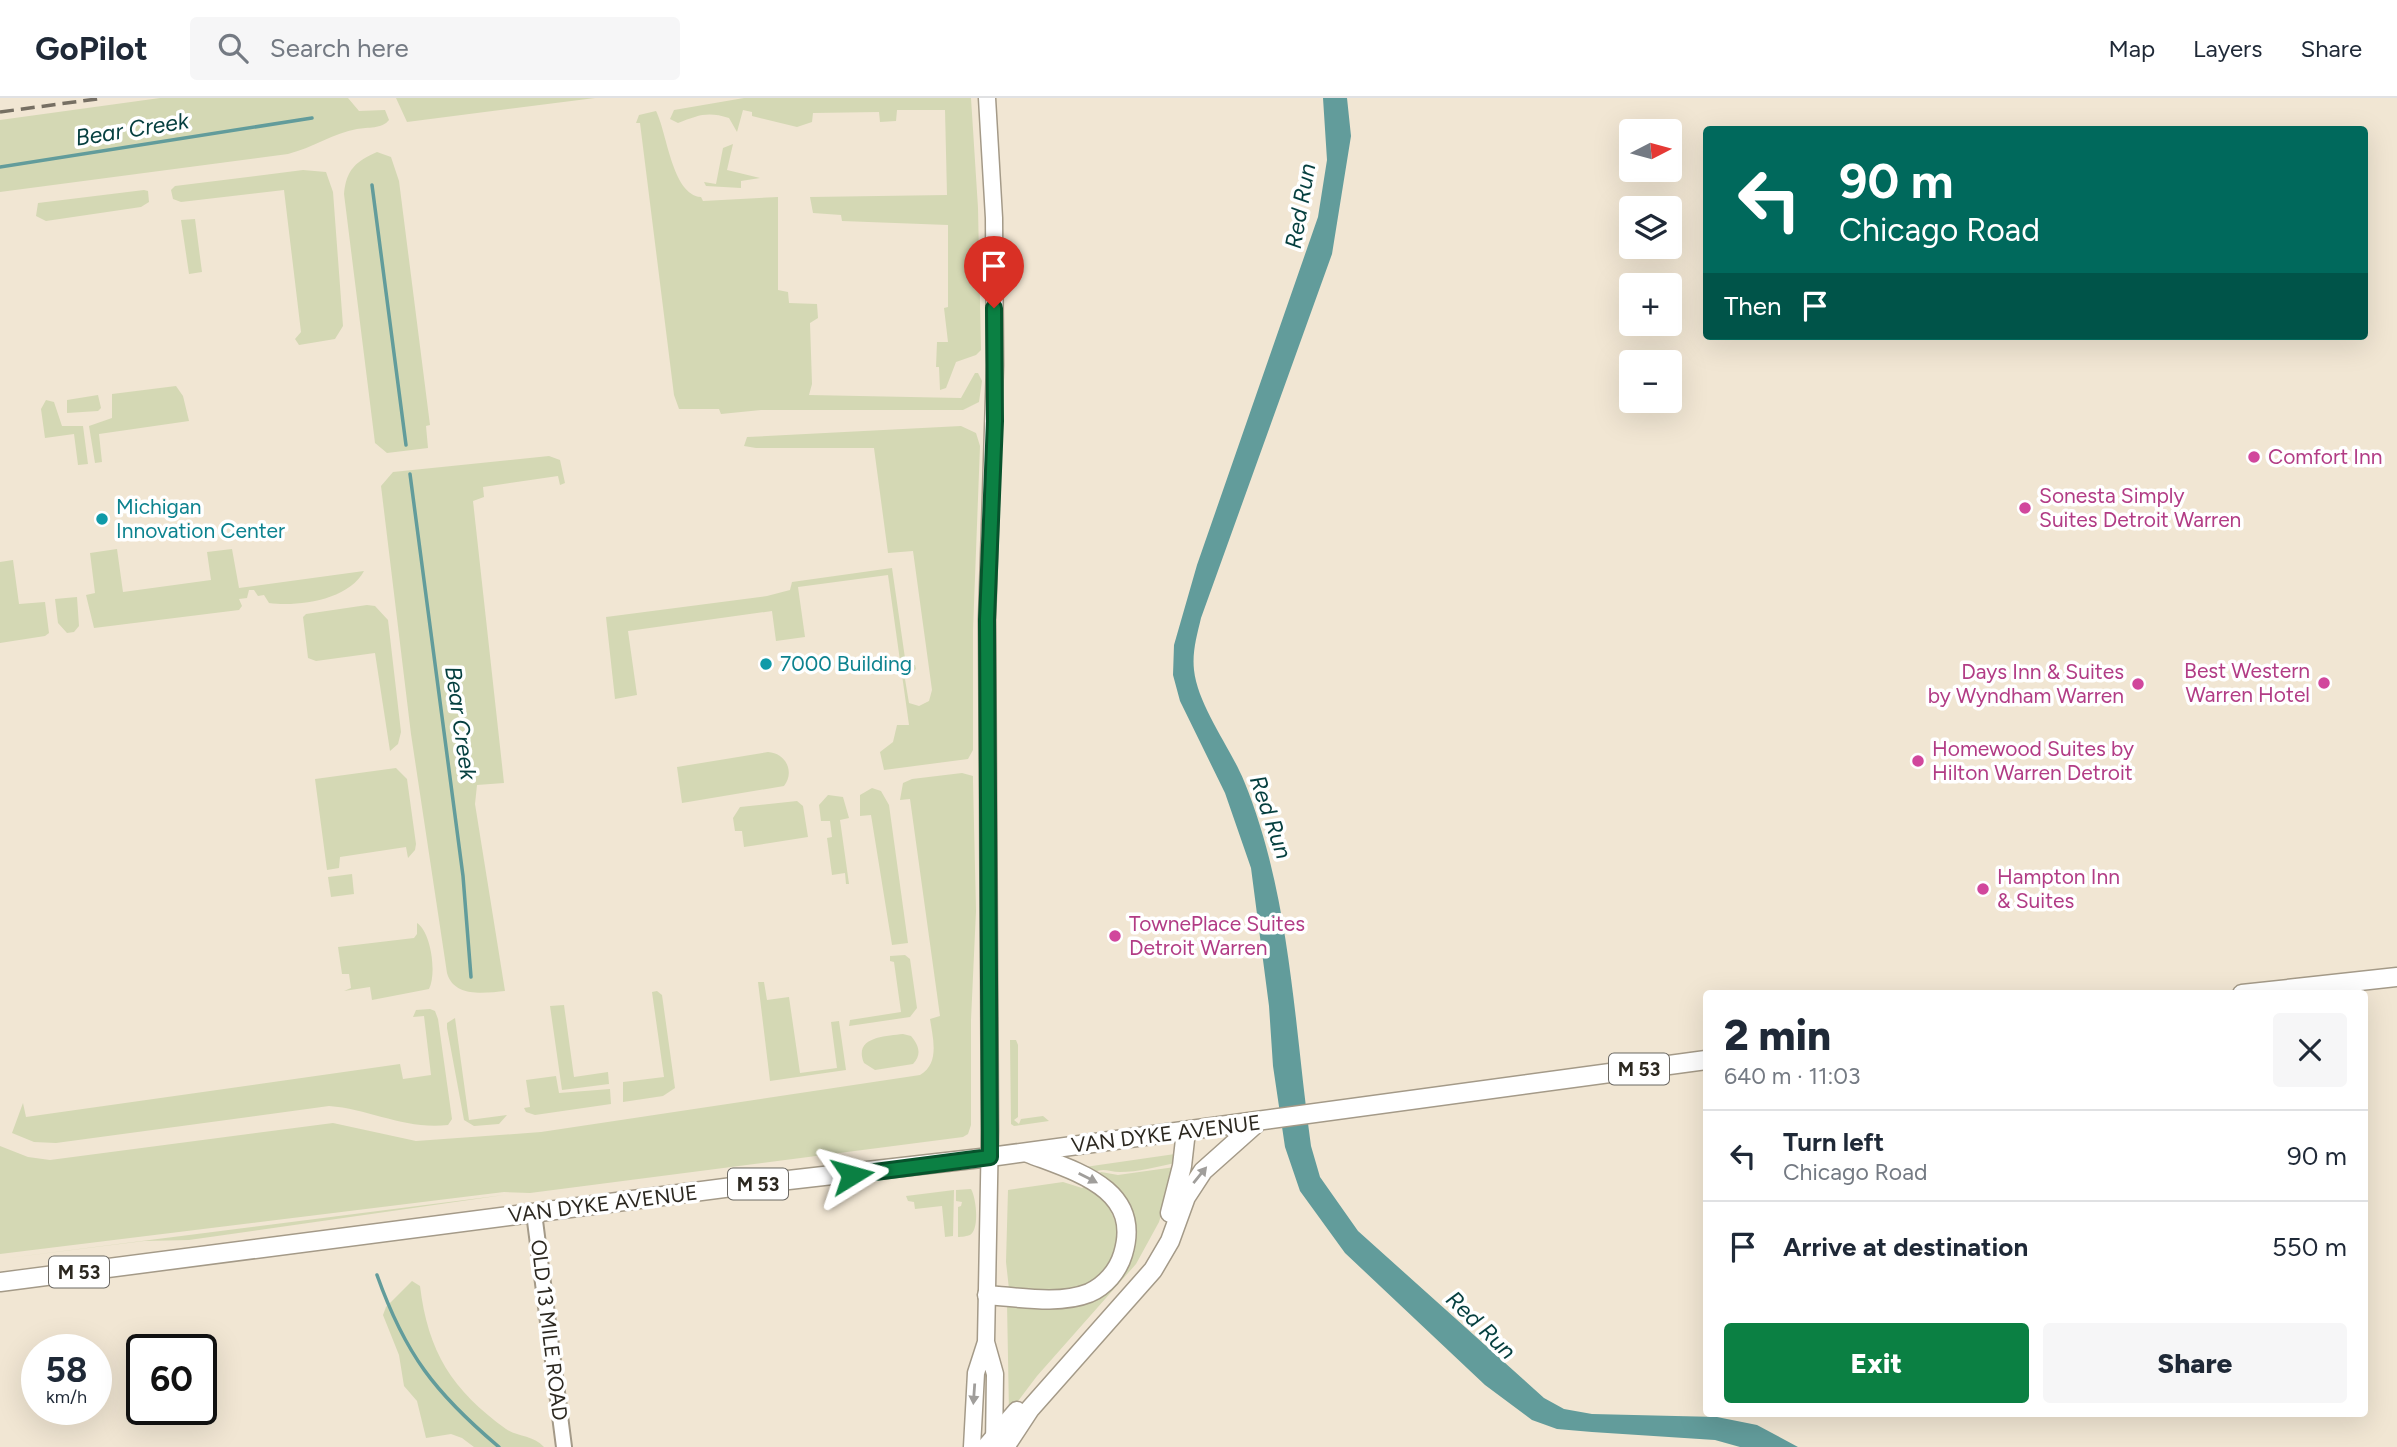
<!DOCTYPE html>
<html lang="en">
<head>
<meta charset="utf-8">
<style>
	body { margin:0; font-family:Figtree,sans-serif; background:#f6f6f7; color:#1f2937; height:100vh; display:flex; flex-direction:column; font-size:26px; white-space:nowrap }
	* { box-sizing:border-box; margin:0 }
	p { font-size:23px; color:#747a83 }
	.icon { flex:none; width:38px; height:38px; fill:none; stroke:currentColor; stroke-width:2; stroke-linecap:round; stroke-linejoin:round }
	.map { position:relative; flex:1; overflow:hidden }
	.panel { position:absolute; left:1703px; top:892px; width:665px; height:427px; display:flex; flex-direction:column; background:#fff; border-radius:7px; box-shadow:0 7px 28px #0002 }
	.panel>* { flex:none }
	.top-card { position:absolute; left:1703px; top:28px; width:665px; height:214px; border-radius:7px; box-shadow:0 7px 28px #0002; background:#00695c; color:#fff; overflow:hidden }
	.needle { width:46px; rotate:84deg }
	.controls { position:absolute; left:1619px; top:21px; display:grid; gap:14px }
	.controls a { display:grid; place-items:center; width:63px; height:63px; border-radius:7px; background:#fff; box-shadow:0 7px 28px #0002; font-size:35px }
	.speed { position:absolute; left:21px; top:1236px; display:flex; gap:14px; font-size:35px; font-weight:700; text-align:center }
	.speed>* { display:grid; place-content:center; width:91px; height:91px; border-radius:50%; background:#fff; box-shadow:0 7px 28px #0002; line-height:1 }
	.speed small { font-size:18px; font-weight:400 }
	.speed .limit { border:4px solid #111; border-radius:10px; background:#fff; color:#111 }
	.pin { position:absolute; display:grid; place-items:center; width:60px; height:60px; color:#fff; margin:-72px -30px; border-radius:50% 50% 50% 0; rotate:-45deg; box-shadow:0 0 7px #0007 }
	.pin .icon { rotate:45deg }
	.me { position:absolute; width:77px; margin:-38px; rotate:82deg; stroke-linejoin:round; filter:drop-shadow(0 0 5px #0008) }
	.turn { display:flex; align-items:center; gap:24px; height:147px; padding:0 21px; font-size:32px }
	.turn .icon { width:91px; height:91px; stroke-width:2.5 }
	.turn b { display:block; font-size:49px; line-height:60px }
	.then { display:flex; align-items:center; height:66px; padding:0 21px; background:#0003; gap:14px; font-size:26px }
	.round { display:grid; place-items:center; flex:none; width:74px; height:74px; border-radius:7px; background:#f6f6f7 }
	.summary { display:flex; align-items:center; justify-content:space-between; height:119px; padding:0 21px }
	h1 { font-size:42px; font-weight:800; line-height:52px }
	.primary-button { display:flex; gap:14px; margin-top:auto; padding:14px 21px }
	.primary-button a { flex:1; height:80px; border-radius:7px; background:#0b8043; color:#fff; font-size:28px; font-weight:800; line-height:80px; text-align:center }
	.primary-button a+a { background:#f6f6f7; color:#1f2937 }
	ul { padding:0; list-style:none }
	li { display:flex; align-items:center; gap:21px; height:91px; padding:0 21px; border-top:2px solid #e0e1e3 }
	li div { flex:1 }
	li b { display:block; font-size:26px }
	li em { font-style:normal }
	header { display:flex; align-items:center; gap:42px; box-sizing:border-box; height:98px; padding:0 35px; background:#fff; border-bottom:2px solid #e0e1e3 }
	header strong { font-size:33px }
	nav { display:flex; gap:38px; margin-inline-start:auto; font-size:24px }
	.search { width:490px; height:63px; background:#f6f6f7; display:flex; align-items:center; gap:18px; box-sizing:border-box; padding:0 24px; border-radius:7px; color:#747a83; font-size:26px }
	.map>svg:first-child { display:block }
	.green { fill:#d4d8b4 }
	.water { fill:#629c9b }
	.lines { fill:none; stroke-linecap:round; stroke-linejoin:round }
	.stream { stroke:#629c9b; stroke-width:3.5 }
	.tertiary-casing { stroke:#a49a88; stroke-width:18 }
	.secondary-casing { stroke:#a49a88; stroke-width:19 }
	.primary-casing { stroke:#a49a88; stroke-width:21 }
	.tertiary { stroke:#fff; stroke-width:14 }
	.secondary { stroke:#fff; stroke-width:16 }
	.primary { stroke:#fff; stroke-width:18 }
	.rail { stroke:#766f63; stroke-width:3.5; stroke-dasharray:14 7; stroke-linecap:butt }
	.oneway { fill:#a09e9b }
	.route-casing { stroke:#07532c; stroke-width:18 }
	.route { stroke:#0b8043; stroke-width:12 }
	.hotel-dot { fill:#d1479c; stroke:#fff; stroke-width:2.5 }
	.culture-dot { fill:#0f9aa8; stroke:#fff; stroke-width:2.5 }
	.labels { text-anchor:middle; stroke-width:7; stroke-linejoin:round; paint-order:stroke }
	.shield { fill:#fff; stroke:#6b6863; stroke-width:2 }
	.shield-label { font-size:19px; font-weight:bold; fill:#2c2820 }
	.hotel-label { font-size:21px; fill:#b23c85; stroke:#fff; text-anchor:start }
	.culture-label { font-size:21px; fill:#0d838f; stroke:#fff; text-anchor:start }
	.street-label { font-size:21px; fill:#2c2820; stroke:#fff }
	.water-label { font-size:23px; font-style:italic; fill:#053f3f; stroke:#fff }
</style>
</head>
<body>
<header>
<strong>GoPilot</strong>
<div class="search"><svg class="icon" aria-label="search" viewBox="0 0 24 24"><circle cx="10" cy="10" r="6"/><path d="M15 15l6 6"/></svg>Search here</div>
<nav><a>Map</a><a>Layers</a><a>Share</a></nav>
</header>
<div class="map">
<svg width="2397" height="1349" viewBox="0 0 2397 1349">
	<rect width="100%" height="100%" fill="#f1e6d3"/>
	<path class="green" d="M160,0H348L359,13L385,12L389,22C382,31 368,29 357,31C334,35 312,50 288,56L0,94V22Z
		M396,0H595L407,24Z
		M744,0H971L978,110L981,252L976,257L956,264L946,290L940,292L939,269H936L937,244H948L944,210L948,209V127L842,123L841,117L813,115L810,99L947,97L945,12H897L896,23L880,24L879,14L813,15L812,24L797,29L752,18V14L743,12L737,34L729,20C708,13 698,17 678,25L670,21L674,12Z
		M656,13C667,34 672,97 701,99L703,103L778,99V192L788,194L789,205L817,206L818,220L810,225L812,286L809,297L961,300L975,275H978L982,283L979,304L963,312H761L721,316L719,311H679L674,297L640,25H636L639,17Z
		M733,46L727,72L760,80L741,83V90L706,88L704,84L716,86L723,50Z
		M377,54L391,59L399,83L430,327L426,328L428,350L387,355L375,345L344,96C346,72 356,63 377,54Z
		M303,72L326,74L333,94L343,228L335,241L299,247L295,241L301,234L284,92L181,104L173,101L171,92L175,88Z
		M144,92L148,93L149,104L141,109L46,123L36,118L38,105Z
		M195,121L202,174L189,176L181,122Z
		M176,288L183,298L189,323L99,336L102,364L95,365L89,328L112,320V296Z
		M98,297L101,310L98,313L67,315V302Z
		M46,302L54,304L62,328H83L88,366L78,367L74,336L45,340L41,311Z
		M961,328L976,335L980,348L973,532V652L968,661L884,672L880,654L893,644L897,627H909L888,477L798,489L805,539L776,543L772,513L628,533L637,597L615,601L606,519L767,498L790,492L792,484L892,470L906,567H915L916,571L905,581L909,605L919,608L929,603L932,592L913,453L888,455L874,350H756L744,348L747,339Z
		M549,358L560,362L565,385L560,387L558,378L483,389L484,399L473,403L504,685L477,687L475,706L505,893C485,895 454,900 447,875L411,636L381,388L393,374Z
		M117,451L123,494L211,482L207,454L232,451L239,490L364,473C349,502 298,509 269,505L264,497L258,498L254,492H249L247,500L239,501L242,508L239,512L94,530L86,497L95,495L90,455Z
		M13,462L19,506L45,504L49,535L45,538L0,545V464Z
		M77,499L79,528L74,534L67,535L58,525L55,501Z
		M367,507L375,508L388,522L401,634L398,646L390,653L375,555L316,563L308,560L303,519L306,516Z
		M768,654C786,655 795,674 784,688L682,705L677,669Z
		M396,670L407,681L416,746L415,752L408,760L406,749L340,759L339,770L327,772L315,681Z
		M962,675L973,678V683L976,813L971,922V1027L968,1036L963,1039L530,1095L504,1094L0,1156V1048L28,1059L50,1062L333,1025L416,1043L541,1034L920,977C940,965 933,941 930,921L940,918L910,701L900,702L903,685L912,681Z
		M872,690L881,693L889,707L908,845L892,847L871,717L860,718V697Z
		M828,697L843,699L849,720L840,722L849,786H846L845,775L832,777L827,740L832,739L830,723H821L819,707Z
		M797,703L803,708L808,739L744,749L742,733H735L733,720L740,709Z
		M352,776L354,796L331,799L328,779Z
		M417,825C431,834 437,875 429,891L372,902L370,889L344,893L351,890L349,876H342L338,849L414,840L417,836Z
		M905,857L910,861L917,910L910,919L849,928L850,922L901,914L894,864L890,863V858Z
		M758,884H764L767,902L789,899L800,975L837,970L831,924L839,923L846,972L770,983Z
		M657,893L662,897L675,990L663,998L623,1004V984L664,979L652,894Z
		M564,907L574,979L608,974L609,986L562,992L550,908Z
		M430,911L435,913L438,921L452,1021L448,1027C405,1032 370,1011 329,1008L56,1045L34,1044L12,1035L23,1005L26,1019L400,966L403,981L431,977L424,918L413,919L416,912Z
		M455,920L469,1022L507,1017L499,1026L474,1028L464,1022L447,930V925Z
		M903,936L911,938C919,947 922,957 913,966L875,972L864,965C853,939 885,938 903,936Z
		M1010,942H1016L1018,947V1019L1014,1022L1019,1026L1021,1021L1043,1018L1049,1023L1014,1028L1011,1026Z
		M556,978L559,995L610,991L611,1006L535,1017L526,1014L524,1010L530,1009L526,982Z
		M1175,1056V1065C1157,1069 1138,1074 1120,1074C1109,1074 1103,1069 1093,1075L1085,1069Z
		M1175,1069L1159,1124L1136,1166L1037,1278L1009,1315L1007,1205L1061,1204L1118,1180L1121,1096L1113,1086L1096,1077L1101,1074L1118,1077Z
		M1063,1084L1082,1090L1087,1087C1124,1112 1133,1167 1085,1188C1061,1198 1035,1193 1009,1191L1006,1164L1008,1092Z
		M971,1091C976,1099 980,1131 970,1137C968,1138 961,1139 958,1139V1109L961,1108L962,1104L956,1103V1092Z
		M954,1092L953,1138L945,1139L942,1108L915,1111L914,1104L908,1103L906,1098Z
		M504,1097L189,1142L144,1143L0,1161Z
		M412,1183L420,1188C428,1254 452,1292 506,1331C518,1339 533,1337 544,1349H474L462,1340L451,1336L426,1340L417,1303L404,1288L399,1257L383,1217L386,1209Z"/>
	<path class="water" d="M1323,0H1347L1351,38L1332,156L1201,520C1197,537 1192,554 1194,572C1198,608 1230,649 1244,683C1291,798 1294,927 1311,1048L1320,1079L1358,1133L1544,1300L1564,1311L1592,1316L1717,1319L1757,1327L1798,1349H1740L1715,1342L1592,1334L1557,1331L1532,1322L1485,1287L1345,1155L1300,1093L1285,1049L1273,968L1269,908L1251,770L1225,695L1180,603L1173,577L1174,547L1197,467L1318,119L1327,62Z"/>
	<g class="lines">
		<path class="stream" d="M0,69L312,20
			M372,87L406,347
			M410,376L463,778L471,879
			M377,1177C405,1256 435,1295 499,1349"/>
		<g class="tertiary-casing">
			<path id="tertiary" d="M534,1115L564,1349"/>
		</g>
		<g class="secondary-casing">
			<path id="secondary" d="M987,0L994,120L995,267L987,522L990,1032L986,1244L995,1276L994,1347
				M972,1349L976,1275L986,1244"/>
		</g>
		<g class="primary-casing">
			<path id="primary" d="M2242,896L2397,879
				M1170,1115L1182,1068L1186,1033
				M0,1184L771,1084L990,1059L1706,962
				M987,1197C1018,1199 1059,1207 1089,1195C1105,1188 1118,1173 1123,1156C1143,1090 1074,1073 1028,1055
				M986,1349L1017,1313
				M1005,1349L1030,1311L1153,1172L1170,1143L1186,1099L1203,1073L1258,1024"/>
		</g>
		<use href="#tertiary" class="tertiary"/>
		<use href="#secondary" class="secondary"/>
		<use href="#primary" class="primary"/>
		<path class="rail" d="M0,14L104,0"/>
	</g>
	<defs><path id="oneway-solid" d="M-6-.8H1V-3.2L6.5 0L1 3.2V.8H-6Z" transform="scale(1.75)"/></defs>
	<g class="oneway">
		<use href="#oneway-solid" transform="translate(1200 1077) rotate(-51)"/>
		<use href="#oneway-solid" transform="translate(1088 1080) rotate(27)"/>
		<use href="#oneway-solid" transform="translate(974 1296) rotate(94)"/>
	</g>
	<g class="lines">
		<g class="route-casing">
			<path id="route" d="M852,1077L990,1059L987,522L995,323L994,210"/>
		</g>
		<use href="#route" class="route"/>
	</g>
	<g class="hotel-dot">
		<circle cx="2254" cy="359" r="7"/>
		<circle cx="2025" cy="410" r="7"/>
		<circle cx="2324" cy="585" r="7"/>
		<circle cx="2138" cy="586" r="7"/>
		<circle cx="1918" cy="663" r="7"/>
		<circle cx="1983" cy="791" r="7"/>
		<circle cx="1115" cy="838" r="7"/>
	</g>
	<g class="culture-dot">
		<circle cx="102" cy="421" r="7"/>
		<circle cx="766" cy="566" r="7"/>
	</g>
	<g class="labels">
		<g class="shield">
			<rect x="1609" y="955.5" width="60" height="31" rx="5"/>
			<rect x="728" y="1070.5" width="60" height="31" rx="5"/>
			<rect x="49" y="1158.5" width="60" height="31" rx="5"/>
		</g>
		<g class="shield-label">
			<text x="1639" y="978">M 53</text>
			<text x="758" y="1093">M 53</text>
			<text x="79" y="1181">M 53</text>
		</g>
		<g class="hotel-label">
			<text x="2268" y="366">Comfort Inn</text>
			<text x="2039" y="405">Sonesta Simply<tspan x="2039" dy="24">Suites Detroit Warren</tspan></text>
			<text x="2310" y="580" text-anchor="end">Best Western<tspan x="2310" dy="24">Warren Hotel</tspan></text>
			<text x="2124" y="581" text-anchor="end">Days Inn &amp; Suites<tspan x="2124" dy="24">by Wyndham Warren</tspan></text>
			<text x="1932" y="658">Homewood Suites by<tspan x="1932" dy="24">Hilton Warren Detroit</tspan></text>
			<text x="1997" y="786">Hampton Inn<tspan x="1997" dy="24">&amp; Suites</tspan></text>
			<text x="1129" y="833">TownePlace Suites<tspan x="1129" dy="24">Detroit Warren</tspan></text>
		</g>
		<g class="culture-label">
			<text x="116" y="416">Michigan<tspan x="116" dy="24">Innovation Center</tspan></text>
			<text x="780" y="573">7000 Building</text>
		</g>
		<g class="street-label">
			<text transform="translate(1166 1036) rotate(-7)" y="7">VAN DYKE AVENUE</text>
			<text transform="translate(603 1106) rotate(-7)" y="7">VAN DYKE AVENUE</text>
			<text transform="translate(549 1232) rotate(83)" y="7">OLD 13 MILE ROAD</text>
		</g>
		<g class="water-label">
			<text transform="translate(132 31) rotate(-9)" y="8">Bear Creek</text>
			<text transform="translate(1300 108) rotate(-80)" y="8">Red Run</text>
			<text transform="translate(461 625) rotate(82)" y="8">Bear Creek</text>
			<text transform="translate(1271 719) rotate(71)" y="8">Red Run</text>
			<text transform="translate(1481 1227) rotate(44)" y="8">Red Run</text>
		</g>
	</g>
</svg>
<div class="controls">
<a><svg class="needle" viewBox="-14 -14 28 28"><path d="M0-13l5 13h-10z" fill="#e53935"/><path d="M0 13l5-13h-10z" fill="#747a83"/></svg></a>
<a><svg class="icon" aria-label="layers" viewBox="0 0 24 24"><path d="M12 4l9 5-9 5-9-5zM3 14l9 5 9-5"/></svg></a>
<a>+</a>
<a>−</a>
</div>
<div class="speed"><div>58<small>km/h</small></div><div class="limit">60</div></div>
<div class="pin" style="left:994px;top:210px;background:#d93025"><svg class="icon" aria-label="arrive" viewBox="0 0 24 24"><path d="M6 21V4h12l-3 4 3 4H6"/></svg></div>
<svg class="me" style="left:852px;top:1077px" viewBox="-20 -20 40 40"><path d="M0-17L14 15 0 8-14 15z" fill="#0b8043" stroke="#fff" stroke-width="4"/></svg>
<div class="top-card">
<div class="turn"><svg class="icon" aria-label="left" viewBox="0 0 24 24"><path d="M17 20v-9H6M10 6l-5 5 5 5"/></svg><div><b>90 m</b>Chicago Road</div></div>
<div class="then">Then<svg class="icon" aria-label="arrive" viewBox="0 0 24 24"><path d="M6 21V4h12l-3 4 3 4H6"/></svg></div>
</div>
<section class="panel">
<div class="summary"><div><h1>2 min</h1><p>640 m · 11:03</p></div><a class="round"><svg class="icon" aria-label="close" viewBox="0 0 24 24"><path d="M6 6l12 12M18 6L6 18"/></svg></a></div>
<ul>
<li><svg class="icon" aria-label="left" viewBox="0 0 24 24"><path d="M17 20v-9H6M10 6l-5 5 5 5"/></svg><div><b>Turn left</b><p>Chicago Road</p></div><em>90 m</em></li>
<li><svg class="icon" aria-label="arrive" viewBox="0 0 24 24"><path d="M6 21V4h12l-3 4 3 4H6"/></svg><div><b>Arrive at destination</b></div><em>550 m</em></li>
</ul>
<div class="primary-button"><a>Exit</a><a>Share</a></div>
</section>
</div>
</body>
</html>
